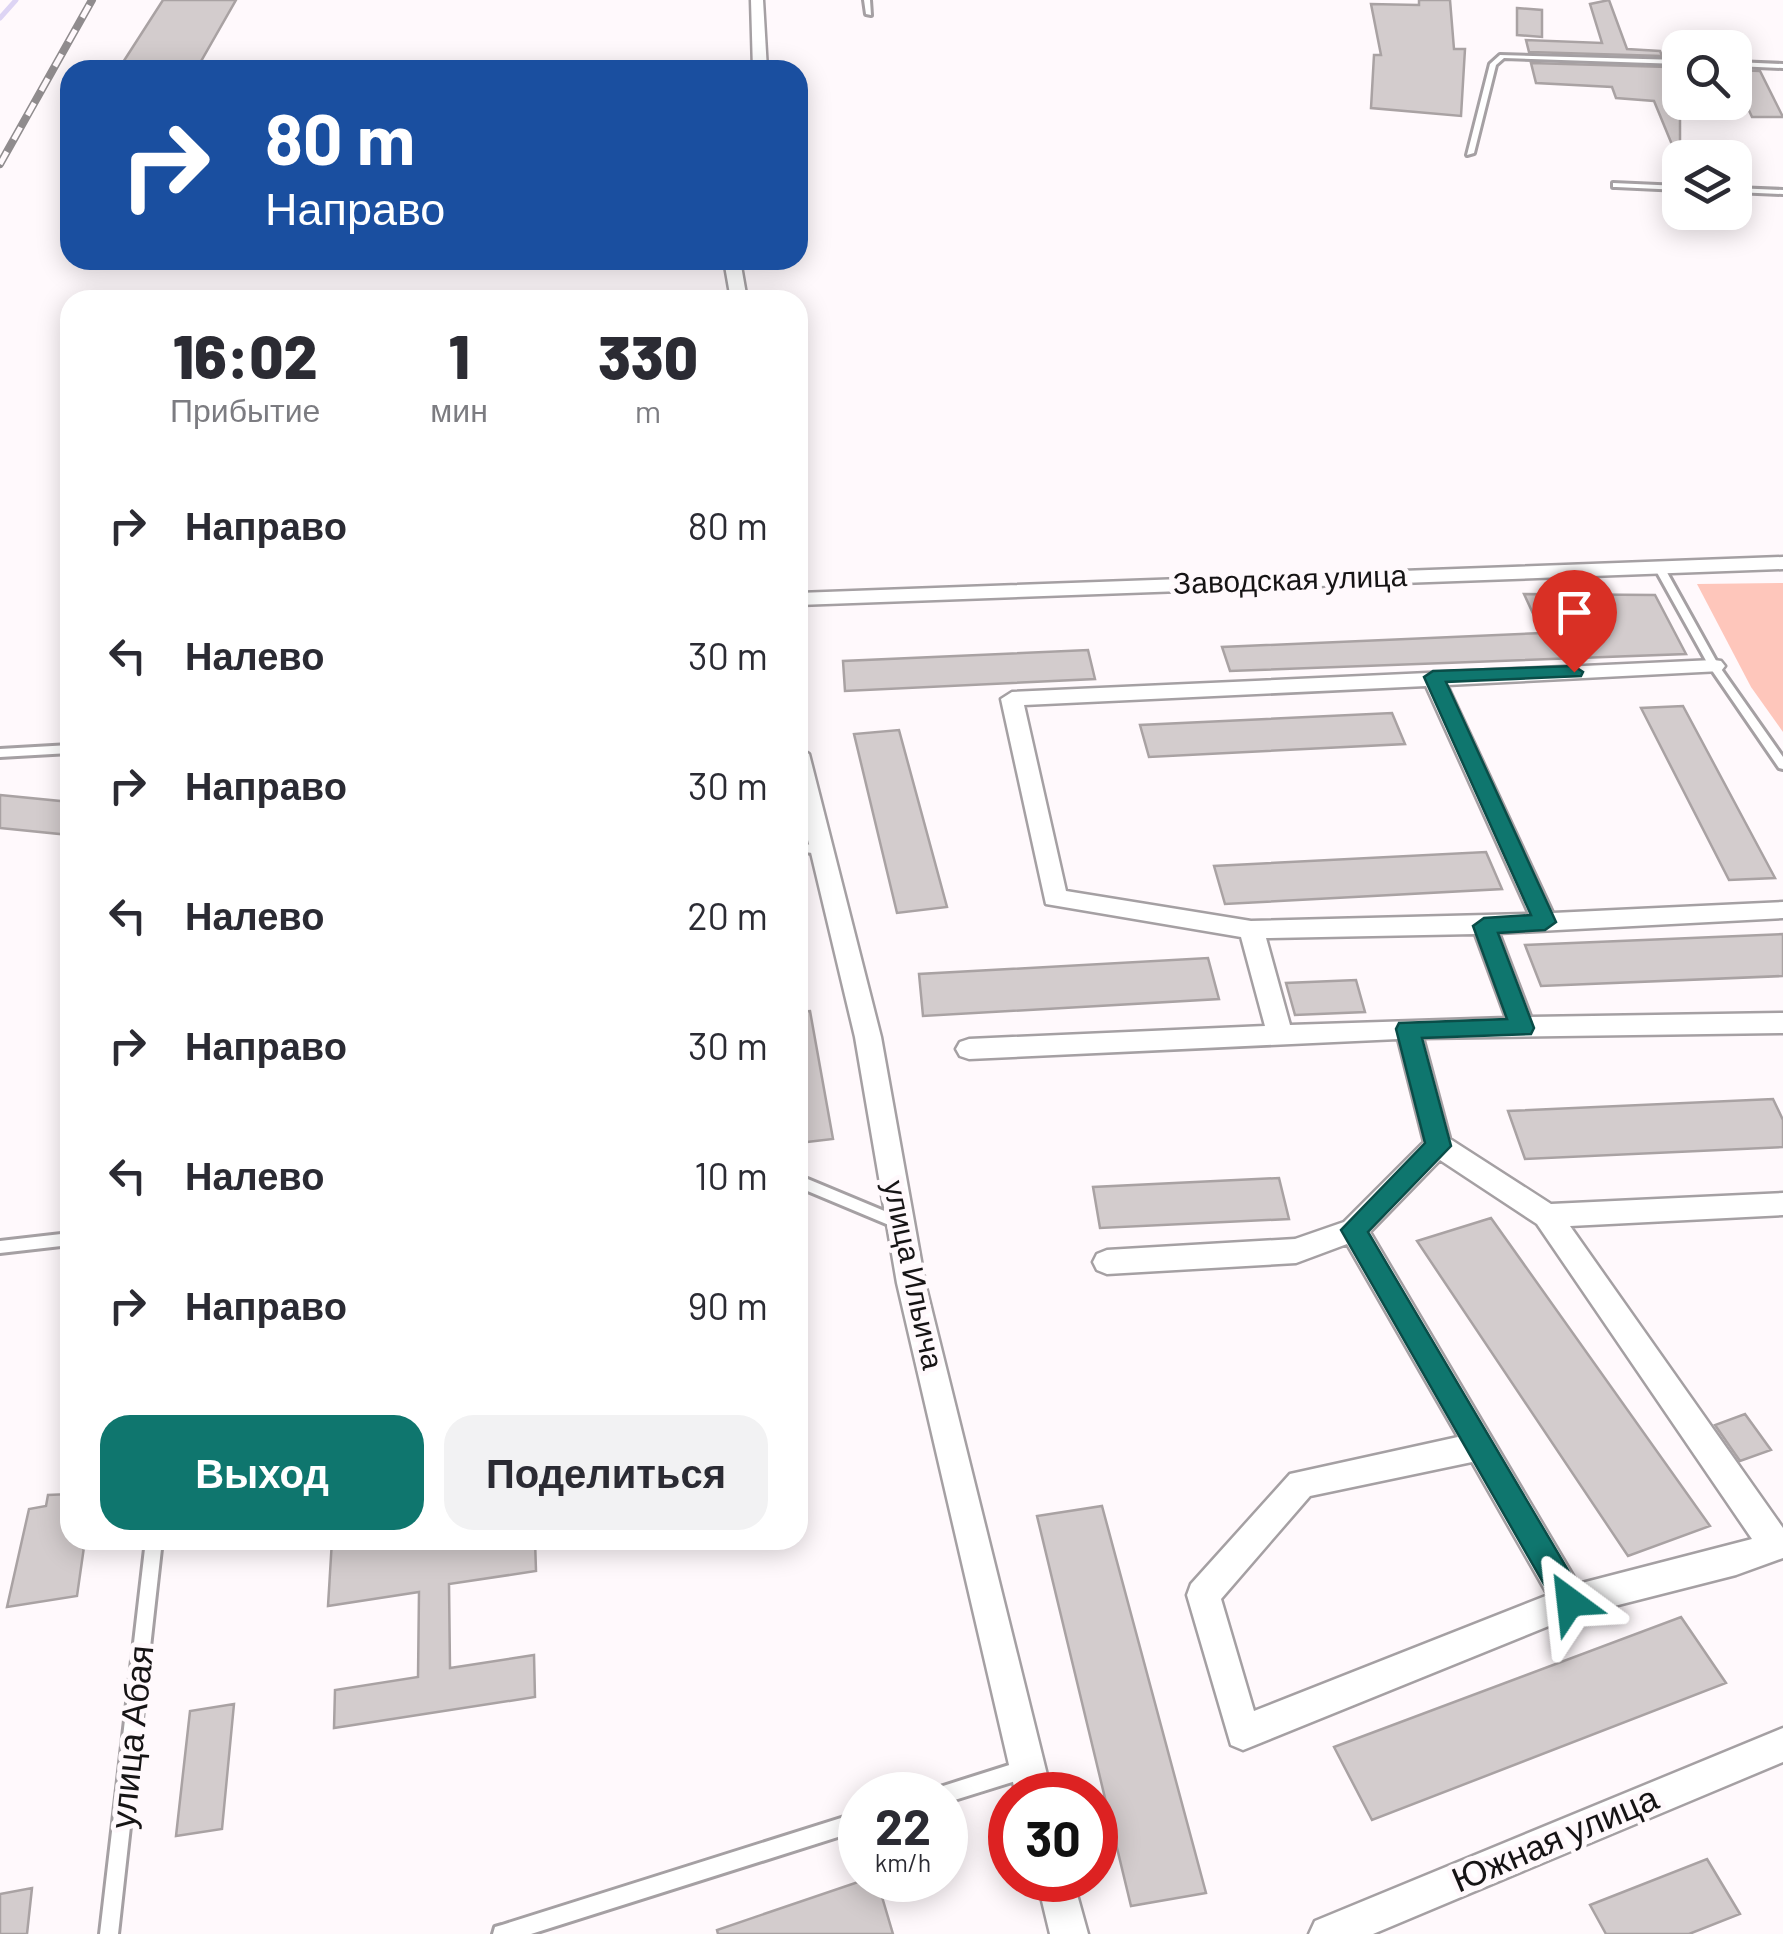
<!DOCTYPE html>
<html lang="ru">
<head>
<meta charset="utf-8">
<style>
	body { margin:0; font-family:Barlow,sans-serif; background:#f2f2f3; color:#2b2b33; height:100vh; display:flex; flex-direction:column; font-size:38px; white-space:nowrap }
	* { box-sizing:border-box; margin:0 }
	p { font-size:32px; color:#7c7c81 }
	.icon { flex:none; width:55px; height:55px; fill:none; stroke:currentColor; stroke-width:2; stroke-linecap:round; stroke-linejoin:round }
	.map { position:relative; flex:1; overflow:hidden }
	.sheet { position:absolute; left:60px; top:290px; width:748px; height:1260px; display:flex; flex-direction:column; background:#fff; border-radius:30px; box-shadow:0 5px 25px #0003 }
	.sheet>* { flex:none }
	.guide { position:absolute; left:60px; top:60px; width:748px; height:210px; border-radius:30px; box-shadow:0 5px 25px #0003; background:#1a4fa0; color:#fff; overflow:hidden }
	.controls { position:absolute; left:1662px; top:30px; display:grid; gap:20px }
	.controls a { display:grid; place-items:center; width:90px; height:90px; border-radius:20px; background:#fff; box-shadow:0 5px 25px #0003; font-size:50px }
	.speed { position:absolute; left:838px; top:1772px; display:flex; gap:20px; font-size:50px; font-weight:700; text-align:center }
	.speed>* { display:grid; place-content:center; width:130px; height:130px; border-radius:50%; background:#fff; box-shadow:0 5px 25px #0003; line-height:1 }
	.speed small { font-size:25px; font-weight:400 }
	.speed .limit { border:15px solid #d22; background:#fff; color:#111 }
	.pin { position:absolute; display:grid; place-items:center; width:85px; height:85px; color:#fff; margin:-102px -42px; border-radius:50% 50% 50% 0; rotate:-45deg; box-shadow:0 0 10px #0007 }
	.pin .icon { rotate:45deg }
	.me { position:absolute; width:110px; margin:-55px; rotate:330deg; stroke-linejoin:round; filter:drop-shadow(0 0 8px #0008) }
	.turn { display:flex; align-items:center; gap:35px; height:210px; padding:0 40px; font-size:45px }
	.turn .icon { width:130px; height:130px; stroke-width:2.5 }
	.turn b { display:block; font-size:70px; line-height:85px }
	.eta { display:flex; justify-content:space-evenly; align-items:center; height:170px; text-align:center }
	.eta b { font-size:60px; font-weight:800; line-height:70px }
	.action { display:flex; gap:20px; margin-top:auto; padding:20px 40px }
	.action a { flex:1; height:115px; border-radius:30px; background:#0f766e; color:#fff; font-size:40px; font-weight:800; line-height:115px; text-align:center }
	.action a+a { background:#f2f2f3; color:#2b2b33 }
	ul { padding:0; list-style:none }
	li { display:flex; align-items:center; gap:30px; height:130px; padding:0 40px }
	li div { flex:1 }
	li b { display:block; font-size:38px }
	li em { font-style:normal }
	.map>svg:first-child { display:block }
	.green { fill:#fec6bb }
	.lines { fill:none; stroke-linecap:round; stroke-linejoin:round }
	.stream { stroke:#ddd4f4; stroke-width:5 }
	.building { fill:#d3cccd; stroke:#a9a2a3; stroke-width:2.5 }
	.service-casing { stroke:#a5a0a3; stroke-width:6 }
	.minor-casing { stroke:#a5a0a3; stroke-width:5 }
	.service { fill:#fff; fill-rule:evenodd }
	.minor { fill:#fff; fill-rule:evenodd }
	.rail-casing { stroke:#908c8e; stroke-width:8 }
	.rail { stroke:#fff9fc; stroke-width:5; stroke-dasharray:14; stroke-linecap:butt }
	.route { fill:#0f766e; stroke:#0a4d48; stroke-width:2.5 }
	.labels { text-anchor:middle; stroke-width:10; stroke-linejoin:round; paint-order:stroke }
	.street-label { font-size:30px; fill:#161415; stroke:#fff9fc }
	.near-street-label { font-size:35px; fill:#161415; stroke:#fff9fc }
</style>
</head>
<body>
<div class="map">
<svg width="1783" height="1934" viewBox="0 0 1783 1934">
	<rect width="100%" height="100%" fill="#fff9fc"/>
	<path class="green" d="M1783,583V732L1751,687L1697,584Z"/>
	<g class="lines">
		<path class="stream" d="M0,18L16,0"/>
	</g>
	<path class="building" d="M163,0H236L196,70H118Z
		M1419,0H1450L1454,49H1465L1461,116L1371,108L1374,55H1381L1371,4L1419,5Z
		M1609,0L1627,49L1660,51L1662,56L1529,52L1526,40L1602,43L1590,4Z
		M1517,8L1542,10V37L1517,35Z
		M1531,63L1668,67L1680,93V164L1654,101L1616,98L1612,87L1536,83Z
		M1735,70L1760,71L1783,117H1752L1735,80Z
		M1524,594L1655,595L1686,654L1230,671L1222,647L1542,633Z
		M1088,650L1095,679L845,691L843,661Z
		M1683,706L1775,878L1729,880L1641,708Z
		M1392,713L1405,744L1149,757L1140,725Z
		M899,730L947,907L897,913L854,734Z
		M0,795L70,802V835L0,828Z
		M1486,852L1502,889L1225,904L1214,866Z
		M1783,934V976L1541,986L1525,945Z
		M1208,958L1219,999L923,1016L919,974Z
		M1356,980L1365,1012L1295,1015L1286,983Z
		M810,1011L833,1139L798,1143V1012Z
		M1773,1099L1783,1120V1147L1525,1159L1508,1111Z
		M1279,1178L1289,1219L1100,1228L1093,1187Z
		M1491,1218L1710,1526L1628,1556L1417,1241Z
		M1745,1414L1771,1450L1740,1461L1715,1425Z
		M70,1494V1540H85L77,1596L7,1607L29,1509L46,1506L48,1495Z
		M1102,1506L1206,1893L1131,1906L1037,1516Z
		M332,1540H535L536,1571L449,1584L450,1668L534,1655L535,1697L334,1728L335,1690L418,1677L419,1592L328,1606Z
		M1681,1617L1726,1683L1372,1820L1334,1747Z
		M234,1704L222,1829L176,1836L190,1711Z
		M1707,1859L1740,1914L1689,1934H1606L1590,1905Z
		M864,1880H877L893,1934H718L717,1930Z
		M32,1888L27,1934H0V1894Z"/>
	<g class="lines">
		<g class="service-casing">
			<path id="service" d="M864,0H870L871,15L866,14Z
				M1500,55L1680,60V64L1504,58L1496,65L1474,153L1467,155L1490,64Z
				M1735,62L1783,64V68L1735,66Z
				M1613,183L1680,186V190L1616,187H1613Z
				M1735,188L1783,190V194L1735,192Z
				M1659,564L1664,567L1719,666L1783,757V769L1779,768L1709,666L1654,567Z
				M70,745V753L0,757V749Z
				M798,843L819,846L825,850L819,854L798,851Z
				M798,1175L906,1220L908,1224L906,1228L901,1230L896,1228L798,1187Z
				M70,1233V1245L0,1253V1241Z
				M146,1540H162L118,1934H100Z
				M1025,1760L1031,1763L1034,1769L1031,1775L1025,1778L945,1803V1795H934L937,1789L943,1786Z
				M860,1812V1830L531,1934H493L495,1927L502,1925Z"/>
		</g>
		<g class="minor-casing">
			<path id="minor" d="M751,0H763L767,70H753Z
				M724,260H740L747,300H731Z
				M1783,557V569L798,605V593Z
				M1714,660L1721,661L1725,666L1721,671L1447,685L1553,913L1783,902V918L1499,933L1531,1017L1783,1013V1033L1423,1038L1450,1139L1551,1204L1783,1193V1215L1570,1226L1783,1528V1558L1736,1575L1571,1617L1243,1750L1231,1745L1187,1595L1191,1584L1290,1474L1458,1437L1347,1244L1296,1263L1107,1274L1097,1270L1093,1262L1097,1254L1107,1250L1295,1239L1344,1222L1424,1142L1398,1039L969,1059L960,1056L956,1049L960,1042L969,1039L1265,1026L1241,937L1046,904L1001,699L1012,692ZM1426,686L1529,914L1251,921L1066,891L1024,705ZM1475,934L1506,1018L1290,1025L1266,938ZM1440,1160L1537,1224L1752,1539L1578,1584L1370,1232ZM1472,1462L1548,1595L1254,1711L1221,1599L1310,1496Z
				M798,747L809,754L881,1037L925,1283L1052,1795H1016L897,1283L855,1037L798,798Z
				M1783,1728V1762L1373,1934H1309L1315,1921Z
				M1037,1880H1073L1088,1934H1050Z"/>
		</g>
		<use href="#service" class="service"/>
		<use href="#minor" class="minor"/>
		<g class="rail-casing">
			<path id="rail" d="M0,164L92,0"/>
		</g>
		<use href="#rail" class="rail"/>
	</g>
	<path class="route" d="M1574,666L1583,672L1581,676L1446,682L1556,922L1545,930L1498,933L1534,1028L1531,1034L1422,1038L1451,1146L1368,1232L1581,1592L1586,1602L1581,1612L1570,1616L1560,1612L1341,1230L1425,1143L1396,1029L1399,1023L1507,1019L1473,926L1484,918L1531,915L1424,677L1433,671Z"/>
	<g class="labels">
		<g class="street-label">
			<text transform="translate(1290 580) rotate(-2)" y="10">Заводская улица</text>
			<text transform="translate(913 1275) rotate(78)" y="10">улица Ильича</text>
		</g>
		<g class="near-street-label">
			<text transform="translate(132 1737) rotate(-84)" y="12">улица Абая</text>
			<text transform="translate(1555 1839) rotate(-23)" y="12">Южная улица</text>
		</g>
	</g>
</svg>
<div class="controls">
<a><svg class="icon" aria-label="search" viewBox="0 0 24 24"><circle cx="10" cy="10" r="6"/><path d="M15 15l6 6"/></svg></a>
<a><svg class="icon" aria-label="layers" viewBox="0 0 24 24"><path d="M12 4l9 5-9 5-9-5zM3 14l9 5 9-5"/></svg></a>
</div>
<div class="speed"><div>22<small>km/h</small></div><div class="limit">30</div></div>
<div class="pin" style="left:1574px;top:672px;background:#d93025"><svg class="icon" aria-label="arrive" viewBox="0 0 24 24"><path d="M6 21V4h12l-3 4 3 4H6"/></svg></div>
<svg class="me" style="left:1570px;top:1602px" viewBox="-20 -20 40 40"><path d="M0-17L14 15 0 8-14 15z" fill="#0f766e" stroke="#fff" stroke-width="4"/></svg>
<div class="guide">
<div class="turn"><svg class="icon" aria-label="right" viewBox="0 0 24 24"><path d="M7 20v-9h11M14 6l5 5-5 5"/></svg><div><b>80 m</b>Направо</div></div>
</div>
<section class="sheet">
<div class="eta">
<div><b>16:02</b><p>Прибытие</p></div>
<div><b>1</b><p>мин</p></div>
<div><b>330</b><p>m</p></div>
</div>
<ul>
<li><svg class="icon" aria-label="right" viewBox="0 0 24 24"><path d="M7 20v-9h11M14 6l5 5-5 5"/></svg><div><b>Направо</b></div><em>80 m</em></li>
<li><svg class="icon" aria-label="left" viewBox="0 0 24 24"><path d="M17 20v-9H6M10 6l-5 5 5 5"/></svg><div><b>Налево</b></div><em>30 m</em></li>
<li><svg class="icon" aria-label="right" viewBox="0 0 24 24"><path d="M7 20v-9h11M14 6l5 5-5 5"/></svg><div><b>Направо</b></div><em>30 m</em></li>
<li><svg class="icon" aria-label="left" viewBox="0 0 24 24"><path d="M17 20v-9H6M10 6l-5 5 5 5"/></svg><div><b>Налево</b></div><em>20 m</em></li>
<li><svg class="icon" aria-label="right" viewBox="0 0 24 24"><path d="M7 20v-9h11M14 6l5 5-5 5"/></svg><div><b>Направо</b></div><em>30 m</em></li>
<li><svg class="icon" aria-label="left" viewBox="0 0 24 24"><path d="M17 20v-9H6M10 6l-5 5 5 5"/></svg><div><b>Налево</b></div><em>10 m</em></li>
<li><svg class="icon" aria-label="right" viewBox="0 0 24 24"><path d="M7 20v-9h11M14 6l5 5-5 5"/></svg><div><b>Направо</b></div><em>90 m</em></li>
</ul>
<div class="action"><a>Выход</a><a>Поделиться</a></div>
</section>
</div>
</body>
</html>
